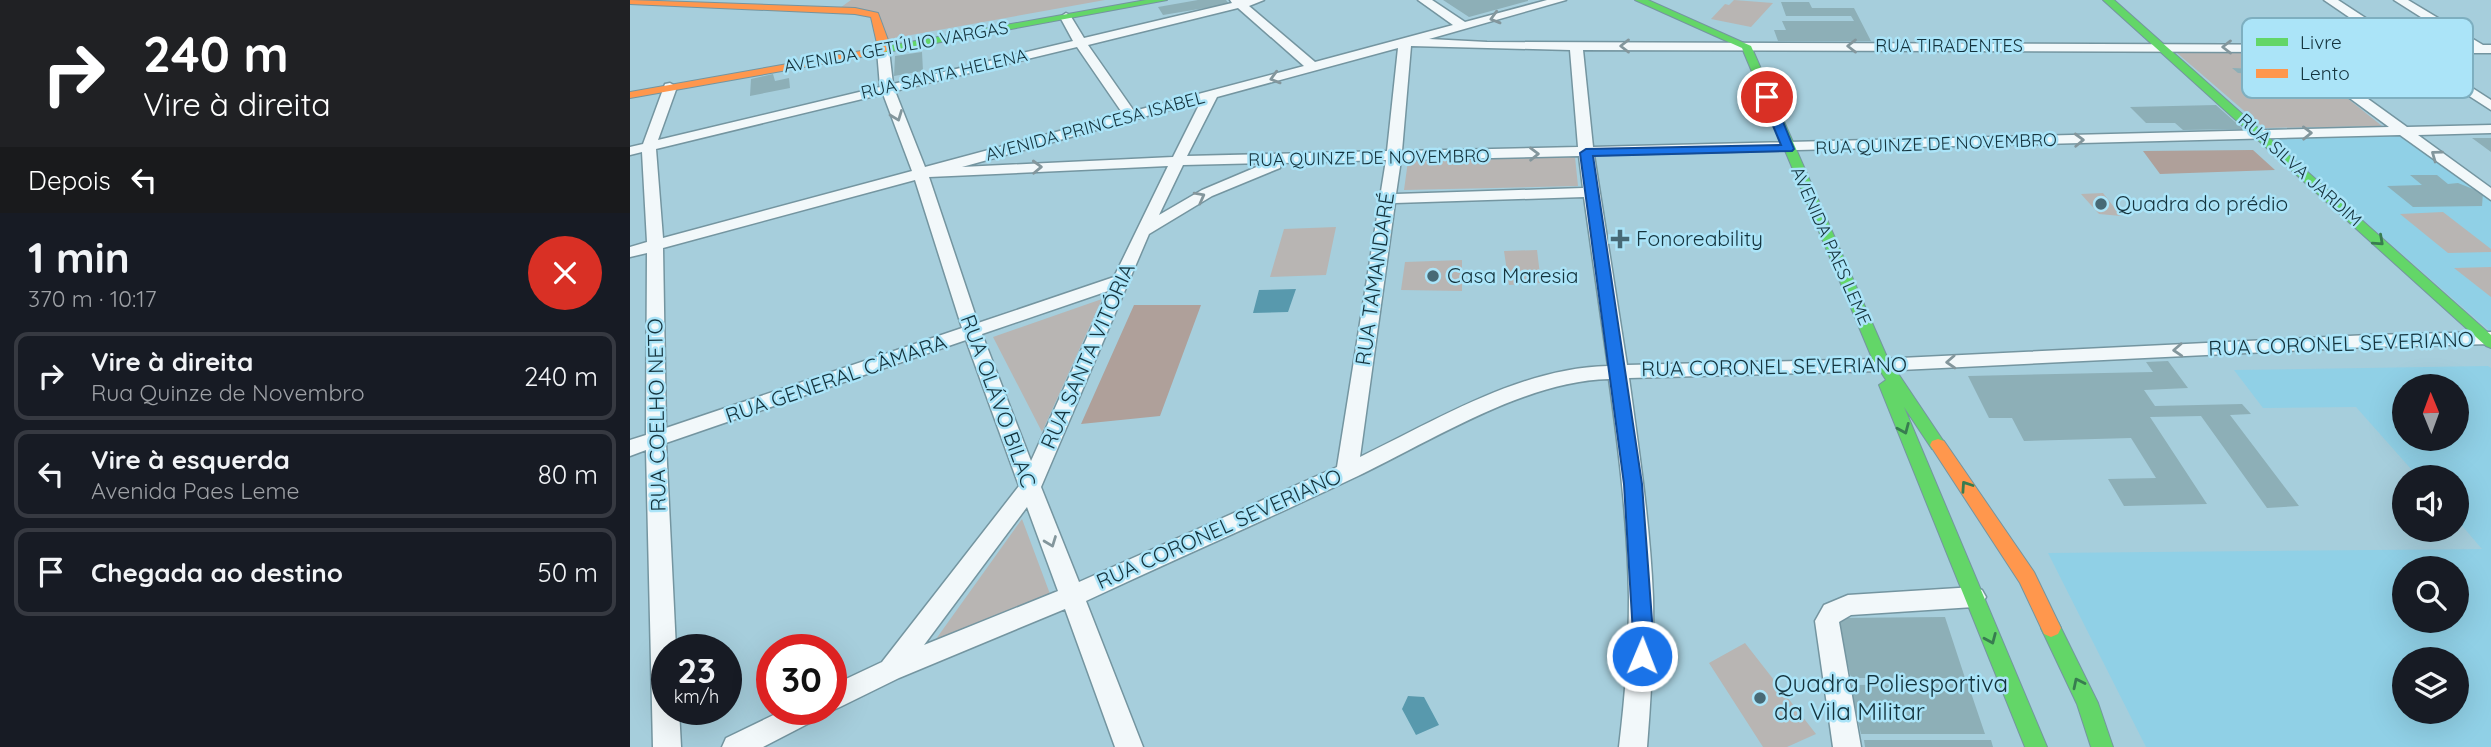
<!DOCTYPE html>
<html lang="pt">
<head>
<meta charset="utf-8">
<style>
	body { margin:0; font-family:Quicksand,sans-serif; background:#20242c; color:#f1f3f6; height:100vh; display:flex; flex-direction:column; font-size:26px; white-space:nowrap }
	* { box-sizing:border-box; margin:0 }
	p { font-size:23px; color:#9ea1a6 }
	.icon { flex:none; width:38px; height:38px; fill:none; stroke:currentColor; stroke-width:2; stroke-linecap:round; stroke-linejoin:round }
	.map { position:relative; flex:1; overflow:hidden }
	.sheet { display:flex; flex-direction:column; background:#171b24; width:630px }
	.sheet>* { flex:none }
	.banner { background:#202124; color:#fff; overflow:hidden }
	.needle { width:46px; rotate:359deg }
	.buttons { position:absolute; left:1762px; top:374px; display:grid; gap:14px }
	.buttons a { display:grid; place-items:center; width:77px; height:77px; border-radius:50%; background:#171b24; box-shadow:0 7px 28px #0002; font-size:35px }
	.speed { position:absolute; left:21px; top:634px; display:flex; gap:14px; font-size:35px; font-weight:700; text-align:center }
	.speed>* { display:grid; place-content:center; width:91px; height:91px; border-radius:50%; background:#171b24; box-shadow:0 7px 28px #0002; line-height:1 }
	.speed small { font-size:18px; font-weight:400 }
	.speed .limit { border:10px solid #d22; background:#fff; color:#111 }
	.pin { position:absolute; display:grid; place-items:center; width:60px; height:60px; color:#fff; margin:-30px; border:4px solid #fff; border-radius:50%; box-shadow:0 2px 7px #0007 }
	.me { position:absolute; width:77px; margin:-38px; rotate:1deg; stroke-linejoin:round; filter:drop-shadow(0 0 5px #0008) }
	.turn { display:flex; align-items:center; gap:24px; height:147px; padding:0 28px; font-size:32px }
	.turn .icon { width:91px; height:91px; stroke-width:2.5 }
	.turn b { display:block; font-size:49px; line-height:60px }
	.then { display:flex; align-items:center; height:66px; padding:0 28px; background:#0003; gap:14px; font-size:26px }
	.round { display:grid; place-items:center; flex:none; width:74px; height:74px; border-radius:37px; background:#20242c }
	.summary { display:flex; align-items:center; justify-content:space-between; height:119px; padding:0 28px }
	h1 { font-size:42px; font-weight:700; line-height:52px }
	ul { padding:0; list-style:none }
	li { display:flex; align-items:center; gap:21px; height:88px; margin:0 14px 10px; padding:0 14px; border:4px solid #363941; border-radius:14px }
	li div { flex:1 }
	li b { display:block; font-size:26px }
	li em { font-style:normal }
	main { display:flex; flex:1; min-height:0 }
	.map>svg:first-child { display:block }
	.built { fill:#90d0e6; fill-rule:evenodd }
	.green { fill:#b8b5b3 }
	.forest { fill:#afa09a }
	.water { fill:#5899ad }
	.building { fill:#8dafb7 }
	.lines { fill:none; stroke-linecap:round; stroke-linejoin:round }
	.street-casing { stroke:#7495a0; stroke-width:3 }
	.fast-casing { stroke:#7495a0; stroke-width:2 }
	.slow-casing { stroke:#7495a0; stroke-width:2 }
	.street { fill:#f2f8fa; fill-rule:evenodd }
	.fast { fill:#63d668; fill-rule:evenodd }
	.slow { fill:#ff974d; fill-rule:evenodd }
	.oneway { stroke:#83969c }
	.oneway2 { stroke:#387c50 }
	.route { fill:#1a73e8; stroke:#114b97; stroke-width:2 }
	.poi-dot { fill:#476975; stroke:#abe4f8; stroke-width:2.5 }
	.labels { text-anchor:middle; stroke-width:5; stroke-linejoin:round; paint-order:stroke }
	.far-street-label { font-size:18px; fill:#14333d; stroke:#abe4f8 }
	.poi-label { font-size:21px; fill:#14333d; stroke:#abe4f8; text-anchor:start }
	.street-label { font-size:21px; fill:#14333d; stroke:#abe4f8 }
	.near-poi-label { font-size:24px; fill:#14333d; stroke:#abe4f8; text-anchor:start }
	.key { fill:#abe4f8; stroke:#7eafc0; stroke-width:2 }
	.key-label { font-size:19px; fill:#14333d }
</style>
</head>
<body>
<main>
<section class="sheet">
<div class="banner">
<div class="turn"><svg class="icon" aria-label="right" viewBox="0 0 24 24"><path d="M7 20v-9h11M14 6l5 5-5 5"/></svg><div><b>240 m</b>Vire à direita</div></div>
<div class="then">Depois<svg class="icon" aria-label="left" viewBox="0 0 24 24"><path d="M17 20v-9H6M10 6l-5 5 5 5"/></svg></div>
</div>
<div class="summary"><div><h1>1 min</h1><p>370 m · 10:17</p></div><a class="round" style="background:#d93025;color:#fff"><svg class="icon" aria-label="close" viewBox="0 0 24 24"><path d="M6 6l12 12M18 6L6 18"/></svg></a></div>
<ul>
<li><svg class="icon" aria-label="right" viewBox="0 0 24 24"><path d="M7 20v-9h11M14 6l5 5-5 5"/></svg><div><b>Vire à direita</b><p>Rua Quinze de Novembro</p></div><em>240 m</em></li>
<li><svg class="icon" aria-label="left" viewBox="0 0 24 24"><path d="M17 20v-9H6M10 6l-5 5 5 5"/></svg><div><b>Vire à esquerda</b><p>Avenida Paes Leme</p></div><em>80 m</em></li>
<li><svg class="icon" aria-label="arrive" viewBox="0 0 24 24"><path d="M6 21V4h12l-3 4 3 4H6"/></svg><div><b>Chegada ao destino</b></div><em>50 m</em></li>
</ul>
</section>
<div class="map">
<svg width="1861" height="747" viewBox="0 0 1861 747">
	<rect width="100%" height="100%" fill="#a6cedc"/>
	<path class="built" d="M1771,134L1861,200V332L1640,138Z
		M1858,366L1861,368V747H1516L1418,553L1852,549L1827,520V478H1789L1726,407L1633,408L1604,370ZM1774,387H1827V439H1774ZM1774,569H1827V621H1774ZM1774,660H1827V712H1774Z"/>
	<path class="green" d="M221,0H475L253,40L245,15L207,10Z
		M1104,0L1143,3L1121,27L1081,19L1095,4L1099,5Z
		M1547,53H1661L1752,126L1634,128Z
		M945,157L948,186L774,190L778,161Z
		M1473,193L1491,216L1469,214L1451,194Z
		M1813,212L1861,249V252L1818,253L1770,214Z
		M706,227L696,275L640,277L654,229Z
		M907,250L911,283L879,285L874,251Z
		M832,260V291L771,290L775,262Z
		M1861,267V297L1824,268Z
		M472,299L412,432L363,337Z
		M392,519L420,594L301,646Z
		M1115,643L1186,734L1157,747H1133L1079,663Z"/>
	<path class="forest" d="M1623,150L1645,170L1530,174L1513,151Z
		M504,305H571L530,416L451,424Z"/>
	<path class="water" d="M666,289L658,312L623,313L629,290Z
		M778,696L794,697L809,725L786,735L772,709Z"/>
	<path class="building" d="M568,0H596L599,4L533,15L528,7Z
		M813,0H898V1L839,17Z
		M1151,2H1179L1182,8H1224L1241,41H1148L1144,30H1156L1152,21H1224L1221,16H1156Z
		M292,52L293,71L264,76L265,56Z
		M1602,68L1627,69V74L1608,73Z
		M143,74L145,81L159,78L160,88L120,96L121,79Z
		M1586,105L1613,129L1553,130L1545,123H1516L1500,107Z
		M1842,138H1861V152Z
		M1780,175H1807L1818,184L1828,183L1853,193L1852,206L1783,207L1757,186L1792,185Z
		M1538,361L1558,388L1514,390L1525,406L1612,404L1621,414L1600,415L1669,506L1637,508L1571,416L1520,417L1577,504L1494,506L1478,479L1526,478L1501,438L1394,441L1382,418H1359L1338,376L1523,372L1516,362Z
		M1315,617L1335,678H1221L1206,618Z
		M1338,684L1355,734H1231L1220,685Z
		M1234,740H1361L1363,747H1235Z"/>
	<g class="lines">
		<g class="street-casing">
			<path id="street" d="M600,0H634L619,6L685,62L823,25L788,0H802L835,22L917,0H936L799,39L857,42L1760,45L1694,0H1708L1777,45H1835L1764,0H1778L1853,45H1861V53H1788L1861,100V110L1771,52H1673L1777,127L1861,125V133L1788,135L1861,188V200L1770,135L964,155L997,365L1250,359L1739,335L1861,332V344L1739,347L1250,371L999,378C1009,451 1020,524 1023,597C1024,647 1021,697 1017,747H989C995,697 999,648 999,597C998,524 989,451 979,379C895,381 803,440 728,476C638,519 546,559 456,601L513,747H485L435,609L269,678L210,707L201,711L196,709H201V686L252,662L389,486L336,340L36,443L46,649H37V709H49L51,747H23L16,450L0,456V440L16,435L17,253L0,257V247L17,242L12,152L0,155V147L13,144L35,84L40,83L47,87L28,140L250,87L247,50L253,46L259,50L263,84L443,41L430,17L436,13L440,15L454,38L602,3ZM608,8L674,66L504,111L458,45ZM781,46L940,50L948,147L772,151ZM447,47L493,114L295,167L265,91ZM768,48L757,151L557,156L587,97ZM953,50L1657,52L1759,127L963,147ZM253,94L282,171L33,238L26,149ZM571,101L543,157L332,167ZM949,156L953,188L766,194L771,160ZM756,160L707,467L449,582L411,487L519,234L582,196L650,168L651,163ZM636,163L572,190L529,215L553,165ZM538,166L484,277L348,323L299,177ZM285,180L332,328L36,428L33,248ZM954,197L978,366C890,368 807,420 730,457L765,203ZM478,291L401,461L352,334ZM397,507L428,591L294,645Z
				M1344,587L1352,590L1356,597L1352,604L1344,607L1221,615L1209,622L1231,747H1203L1185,621L1194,605L1218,595Z
				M156,709H195L191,717L133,747H92L96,738Z"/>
		</g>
		<g class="fast-casing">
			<path id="fast" d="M516,0H537L252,53L247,50L252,47Z
				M1005,0H1018L1121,46L1257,357L1316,445L1314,449H1302L1274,407L1417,747H1395L1249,385L1256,380L1242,358L1112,48Z
				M1473,0H1484L1861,335V348L1856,346Z
				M1421,619L1428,622L1468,703L1483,747H1461L1447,704L1411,628L1414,622Z"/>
		</g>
		<g class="slow-casing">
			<path id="slow" d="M0,0L225,8L248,13L258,40V50L253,53L0,98V92L248,48L241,17L225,14L0,4Z
				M1308,439L1314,441L1404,572L1431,628L1428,634L1421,637L1414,634L1390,583L1300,445L1302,441Z"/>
		</g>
		<use href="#street" class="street"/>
		<use href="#fast" class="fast"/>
		<use href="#slow" class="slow"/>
	</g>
	<defs><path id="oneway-chevron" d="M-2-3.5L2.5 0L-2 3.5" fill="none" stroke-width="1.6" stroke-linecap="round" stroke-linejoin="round" transform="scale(1.75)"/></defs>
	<g class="oneway">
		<use href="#oneway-chevron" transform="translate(865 18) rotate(164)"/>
		<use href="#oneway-chevron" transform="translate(995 46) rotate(-180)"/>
		<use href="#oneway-chevron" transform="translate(1222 46) rotate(180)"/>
		<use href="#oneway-chevron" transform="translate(1597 47) rotate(-180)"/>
		<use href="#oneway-chevron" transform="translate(645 78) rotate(164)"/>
		<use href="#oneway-chevron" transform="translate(267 116) rotate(69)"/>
		<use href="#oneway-chevron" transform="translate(1677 133) rotate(-1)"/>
		<use href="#oneway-chevron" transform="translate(1449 140) rotate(-2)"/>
		<use href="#oneway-chevron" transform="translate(904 154) rotate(-1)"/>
		<use href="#oneway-chevron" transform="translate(1806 155) rotate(-144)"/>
		<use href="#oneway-chevron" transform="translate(407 167) rotate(-2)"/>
		<use href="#oneway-chevron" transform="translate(570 197) rotate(-28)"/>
		<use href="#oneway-chevron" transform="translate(1548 350) rotate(177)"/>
		<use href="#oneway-chevron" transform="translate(1321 362) rotate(177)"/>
		<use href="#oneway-chevron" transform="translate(421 542) rotate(69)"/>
	</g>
	<g class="oneway2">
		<use href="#oneway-chevron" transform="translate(1749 241) rotate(42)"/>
		<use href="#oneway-chevron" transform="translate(1274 429) rotate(67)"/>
		<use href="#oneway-chevron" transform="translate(1336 486) rotate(-124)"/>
		<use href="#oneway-chevron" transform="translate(1361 639) rotate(67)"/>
		<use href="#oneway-chevron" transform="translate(1448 683) rotate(-116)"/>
	</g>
	<path class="route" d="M1137,94L1143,97L1164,149L1162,151L963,156L1012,484L1023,634L1022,656L1019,663L1012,666L1004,663L1001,656L1003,634L994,484L950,153L956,149L1151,145L1131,97Z"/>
	<g class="poi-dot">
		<circle cx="1471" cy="204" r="7"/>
		<path d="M986.5 228.5h7v7h7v7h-7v7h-7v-7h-7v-7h7z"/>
		<circle cx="803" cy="276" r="7"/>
		<circle cx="1130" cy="698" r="7"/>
	</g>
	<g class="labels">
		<g class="far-street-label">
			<text x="1319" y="52">RUA TIRADENTES</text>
			<text transform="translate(266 47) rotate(-10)" y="6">AVENIDA GETÚLIO VARGAS</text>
			<text transform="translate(314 74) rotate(-13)" y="6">RUA SANTA HELENA</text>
			<text transform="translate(465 126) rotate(-15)" y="6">AVENIDA PRINCESA ISABEL</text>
			<text transform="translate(1306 144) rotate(-2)" y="6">RUA QUINZE DE NOVEMBRO</text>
			<text transform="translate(739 158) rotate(-1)" y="6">RUA QUINZE DE NOVEMBRO</text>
			<text transform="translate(1670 170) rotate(42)" y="6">RUA SILVA JARDIM</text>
			<text transform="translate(1201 246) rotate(66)" y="6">AVENIDA PAES LEME</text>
		</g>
		<g class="poi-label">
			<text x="1485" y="211">Quadra do prédio</text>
			<text x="1006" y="246">Fonoreability</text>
			<text x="817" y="283">Casa Maresia</text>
		</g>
		<g class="street-label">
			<text transform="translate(745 279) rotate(-82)" y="7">RUA TAMANDARÉ</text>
			<text transform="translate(1711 344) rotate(-2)" y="7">RUA CORONEL SEVERIANO</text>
			<text transform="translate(458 356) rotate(-66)" y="7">RUA SANTA VITÓRIA</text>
			<text transform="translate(1144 367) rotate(-1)" y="7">RUA CORONEL SEVERIANO</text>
			<text transform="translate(206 379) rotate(-19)" y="7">RUA GENERAL CÂMARA</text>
			<text transform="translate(368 401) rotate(70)" y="7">RUA OLÁVO BILAC</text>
			<text transform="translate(27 415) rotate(-91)" y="7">RUA COELHO NETO</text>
			<text transform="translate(589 529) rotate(-24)" y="7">RUA CORONEL SEVERIANO</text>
		</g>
		<g class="near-poi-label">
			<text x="1144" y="692">Quadra Poliesportiva<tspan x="1144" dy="28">da Vila Militar</tspan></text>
		</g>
	</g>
	<rect x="1612" y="18" width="231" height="80" rx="10" class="key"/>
	<rect x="1626" y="38" width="32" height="8" fill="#63d668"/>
	<rect x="1626" y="69" width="32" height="9" fill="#ff974d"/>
	<g class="key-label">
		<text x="1670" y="49">Livre</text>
		<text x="1670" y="80">Lento</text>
	</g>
</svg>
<div class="buttons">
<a><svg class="needle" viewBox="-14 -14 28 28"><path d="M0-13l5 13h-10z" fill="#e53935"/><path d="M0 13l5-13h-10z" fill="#9ea1a6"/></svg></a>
<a><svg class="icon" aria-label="sound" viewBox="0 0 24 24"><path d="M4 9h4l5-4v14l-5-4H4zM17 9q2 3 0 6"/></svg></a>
<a><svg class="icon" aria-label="search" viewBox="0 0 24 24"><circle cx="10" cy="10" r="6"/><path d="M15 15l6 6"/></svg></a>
<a><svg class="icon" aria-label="layers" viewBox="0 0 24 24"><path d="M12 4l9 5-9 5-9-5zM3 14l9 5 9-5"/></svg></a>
</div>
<div class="speed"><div>23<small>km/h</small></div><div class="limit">30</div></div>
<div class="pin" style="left:1137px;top:97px;background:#d93025"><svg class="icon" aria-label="arrive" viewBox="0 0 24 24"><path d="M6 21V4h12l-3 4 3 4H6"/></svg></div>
<svg class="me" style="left:1012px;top:656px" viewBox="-20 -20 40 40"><circle r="17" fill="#1a73e8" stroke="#fff" stroke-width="3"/><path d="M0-11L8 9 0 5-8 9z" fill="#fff"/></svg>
</div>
</main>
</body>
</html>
